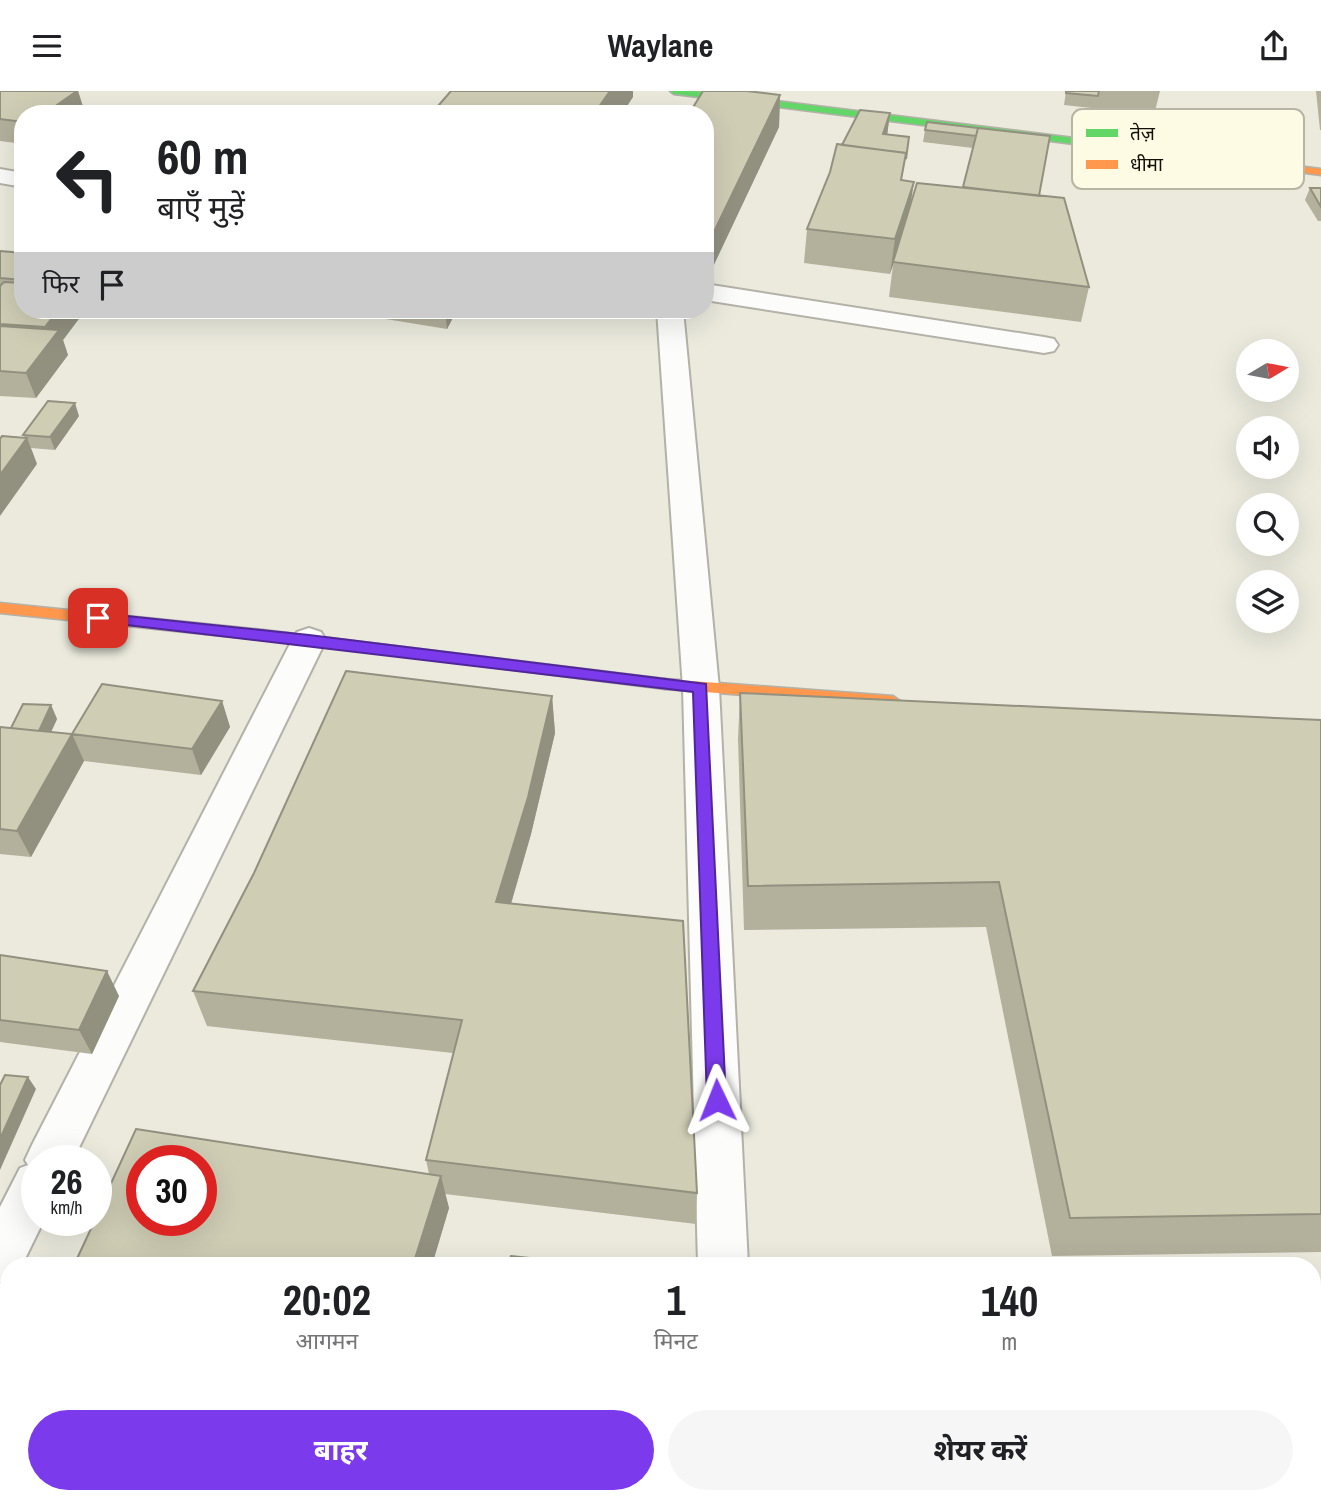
<!DOCTYPE html>
<html lang="hi">
<head>
<meta charset="utf-8">
<style>
	body { margin:0; font-family:"Archivo Narrow","Noto Sans Devanagari",sans-serif; background:#f6f6f6; color:#202124; height:100vh; display:flex; flex-direction:column; font-size:26px; white-space:nowrap }
	* { box-sizing:border-box; margin:0 }
	p { font-size:23px; color:#757577 }
	.icon { flex:none; width:38px; height:38px; fill:none; stroke:currentColor; stroke-width:2; stroke-linecap:round; stroke-linejoin:round }
	.map { position:relative; flex:1; overflow:hidden }
	.sheet { position:absolute; left:0px; top:1166px; width:1321px; height:247px; display:flex; flex-direction:column; background:#fff; border-radius:28px 28px 0 0; box-shadow:0 7px 28px #0002 }
	.sheet>* { flex:none }
	.top-card { position:absolute; left:14px; top:14px; width:700px; height:214px; border-radius:28px; box-shadow:0 7px 28px #0002; background:#fff; color:#202124; overflow:hidden }
	.needle { width:46px; rotate:80deg }
	.buttons { position:absolute; left:1236px; top:248px; display:grid; gap:14px }
	.buttons a { display:grid; place-items:center; width:63px; height:63px; border-radius:50%; background:#fff; box-shadow:0 7px 28px #0002; font-size:35px }
	.speed { position:absolute; left:21px; top:1054px; display:flex; gap:14px; font-size:35px; font-weight:700; text-align:center }
	.speed>* { display:grid; place-content:center; width:91px; height:91px; border-radius:50%; background:#fff; box-shadow:0 7px 28px #0002; line-height:1 }
	.speed small { font-size:18px; font-weight:400 }
	.speed .limit { border:10px solid #d22; background:#fff; color:#111 }
	.pin { position:absolute; display:grid; place-items:center; width:60px; height:60px; color:#fff; margin:-30px; border-radius:14px; box-shadow:0 4px 10px #0006 }
	.me { position:absolute; width:77px; margin:-38px; rotate:358deg; stroke-linejoin:round; filter:drop-shadow(0 0 5px #0008) }
	.turn { display:flex; align-items:center; gap:24px; height:147px; padding:0 28px; font-size:32px }
	.turn .icon { width:91px; height:91px; stroke-width:2.5 }
	.turn b { display:block; font-size:49px; line-height:60px }
	.then { display:flex; align-items:center; height:66px; padding:0 28px; background:#0003; gap:14px; font-size:26px }
	.eta { display:flex; justify-content:space-evenly; align-items:center; height:119px; text-align:center }
	.eta b { font-size:42px; font-weight:700; line-height:49px }
	.button { display:flex; gap:14px; margin-top:auto; padding:14px 28px }
	.button a { flex:1; height:80px; border-radius:42px; background:#7c3aed; color:#fff; font-size:28px; font-weight:700; line-height:80px; text-align:center }
	.button a+a { background:#f6f6f6; color:#202124 }
	header { display:flex; justify-content:space-between; align-items:center; height:91px; padding:0 28px; background:#fff; font-size:32px; font-weight:700 }
	.map>svg:first-child { display:block }
	.lines { fill:none; stroke-linecap:round; stroke-linejoin:round }
	.lane-casing { stroke:#b3b1a8; stroke-width:3 }
	.street-casing { stroke:#b3b1a8; stroke-width:4 }
	.fast-casing { stroke:#b3b1a8; stroke-width:3 }
	.slow-casing { stroke:#b3b1a8; stroke-width:3 }
	.lane { fill:#fcfcfa; fill-rule:evenodd }
	.street { fill:#fcfcfa; fill-rule:evenodd }
	.fast { fill:#63d668; fill-rule:evenodd }
	.slow { fill:#ff974d; fill-rule:evenodd }
	.wall { fill:#b3b09c }
	.shaded-wall { fill:#92907f }
	.building { fill:#d0cdb5; stroke:#92907f; stroke-width:2; fill-rule:evenodd }
	.route { fill:#7c3aed; stroke:#51269a; stroke-width:2 }
	.key { fill:#fefbe5; stroke:#b7b5a3; stroke-width:2 }
	.key-label { font-size:19px; fill:#121109 }
</style>
</head>
<body>
<header><svg class="icon" aria-label="menu" viewBox="0 0 24 24"><path d="M4 6h16M4 12h16M4 18h16"/></svg>Waylane<svg class="icon" aria-label="share" viewBox="0 0 24 24"><path d="M12 15V3M7 8l5-5 5 5M5 13v7h14v-7"/></svg></header>
<div class="map">
<svg width="1321" height="1412" viewBox="0 0 1321 1412">
	<rect width="100%" height="100%" fill="#ebeadd"/>
	<g class="lines">
		<g class="lane-casing">
			<path id="lane" d="M1312,1282H1321V1322H1312Z"/>
		</g>
		<g class="street-casing">
			<path id="street" d="M0,78L23,82V96L0,92Z
				M705,193L1044,246L1054,248L1058,254L1054,260L1044,262L705,209Z
				M657,219H683L719,597L748,1174H698L683,597Z
				M309,537L321,541L326,549L73,1069H37V1129H44L22,1174H9V1187L0,1191V1116L20,1077L28,1074L25,1069L32,1054L292,549L297,541Z
				M0,1227L9,1229V1281L0,1279Z"/>
		</g>
		<g class="fast-casing">
			<path id="fast" d="M670,0H695L1106,51L1111,54L1106,57L674,3Z
				M263,539L665,588L672,593L665,598L258,547L256,544Z"/>
		</g>
		<g class="slow-casing">
			<path id="slow" d="M1106,51L1321,78V84L1103,56L1101,54Z
				M0,512L263,539L270,544L263,549L0,522Z
				M665,588L893,605L900,610L893,615L665,598L658,593Z"/>
		</g>
		<use href="#lane" class="lane"/>
		<use href="#street" class="street"/>
		<use href="#fast" class="fast"/>
		<use href="#slow" class="slow"/>
	</g>
	<path class="wall" d="M0,0H78L85,22L23,23V53L0,50Z
		M1066,0H1160L1154,24L1064,14Z
		M1316,0H1321V39H1320Z
		M780,4L779,36L710,182L705,181V23Z
		M890,22L887,44L910,115L963,96L973,57L923,51L925,39L1050,45L1039,105L1089,196L1081,231L889,206L893,174L890,183L804,172L807,138L842,54Z
		M1310,97H1321V130H1318L1305,109Z
		M0,160L23,162V219H84V221L63,249L68,264L36,307L0,305Z
		M330,219H457L447,238Z
		M79,325L55,359L31,357L37,373L23,344Z
		M740,602L1321,629V1161L1052,1165L986,836L744,839L738,648Z
		M552,605L555,642L531,743L511,813L697,1102L696,1133L445,1103L449,1117L432,1174H74L429,1083L426,1069L453,962L207,935L193,900Z
		M222,610L230,636L201,684L84,670L31,766L0,763V636L11,637L51,614L57,628L51,641L72,643Z
		M0,864L119,905L92,963L0,951Z"/>
	<path class="shaded-wall" d="M77,0H78L85,22L83,23H44Z
		M610,0H633V6L622,23H594Z
		M780,4L779,36L710,182L711,147Z
		M890,22L887,45L883,43Z
		M914,91L909,124L890,183L895,148Z
		M58,219H84V221L63,249L68,264L36,307L26,282L50,251L45,236Z
		M445,219H457L447,238Z
		M75,312L79,325L55,359L50,346Z
		M27,347L37,373L0,425V384Z
		M552,605L555,642L531,743L501,847L496,811Z
		M222,610L230,636L201,684L192,658Z
		M51,614L57,628L41,663L34,650Z
		M72,643L84,670L31,766L17,740Z
		M107,880L119,905L92,963L79,939Z
		M28,986L36,998L0,1079V1048Z
		M441,1085L449,1117L432,1174H413Z"/>
	<path class="building" d="M0,0H77L44,23H23V31L0,28Z
		M451,0H610L594,23H431Z
		M703,0H747L780,4L711,147L705,146V23H689Z
		M1066,0H1099L1098,5L1066,2Z
		M860,19L890,22L883,43L909,46L906,68V62L842,54Z
		M927,31L978,37L976,45L925,39Z
		M978,37L1050,45L1039,105L963,96Z
		M837,53L906,62L901,89L914,91L895,148L807,138L830,81Z
		M917,92L1064,107L1089,196L893,171Z
		M1310,97H1321V116Z
		M0,160L23,162V189L0,187Z
		M4,191L23,192V219H58L45,236L0,233V195Z
		M0,235L59,239L26,282L0,280Z
		M48,310L75,312L50,346L23,344Z
		M2,345L27,347L0,384V348Z
		M346,580L552,605L528,706L496,811L683,830L697,1102L426,1069L462,929L193,900L254,782Z
		M102,593L222,610L192,658L72,643Z
		M740,602L1321,629V1123L1070,1127L999,791L748,795Z
		M23,613L51,614L39,640L11,637Z
		M0,636L72,643L17,740L0,738Z
		M0,864L107,880L79,939L0,929Z
		M5,984L28,986L0,1048V994Z
		M136,1038L441,1085L413,1174H74L95,1129H96V1125ZM142,1069H201V1129H142Z
		M511,1165L596,1174H507Z
		M520,1404H719L720,1412H520Z"/>
	<path class="route" d="M98,522L309,544L706,593L726,1009L724,1015L717,1018L710,1015L707,1009L693,601L93,530L91,527Z"/>
	<rect x="1072" y="18" width="232" height="80" rx="10" class="key"/>
	<rect x="1086" y="38" width="32" height="8" fill="#63d668"/>
	<rect x="1086" y="69" width="32" height="9" fill="#ff974d"/>
	<g class="key-label">
		<text x="1130" y="49">तेज़</text>
		<text x="1130" y="80">धीमा</text>
	</g>
</svg>
<div class="buttons">
<a><svg class="needle" viewBox="-14 -14 28 28"><path d="M0-13l5 13h-10z" fill="#e53935"/><path d="M0 13l5-13h-10z" fill="#757577"/></svg></a>
<a><svg class="icon" aria-label="sound" viewBox="0 0 24 24"><path d="M4 9h4l5-4v14l-5-4H4zM17 9q2 3 0 6"/></svg></a>
<a><svg class="icon" aria-label="search" viewBox="0 0 24 24"><circle cx="10" cy="10" r="6"/><path d="M15 15l6 6"/></svg></a>
<a><svg class="icon" aria-label="layers" viewBox="0 0 24 24"><path d="M12 4l9 5-9 5-9-5zM3 14l9 5 9-5"/></svg></a>
</div>
<div class="speed"><div>26<small>km/h</small></div><div class="limit">30</div></div>
<div class="pin" style="left:98px;top:527px;background:#d93025"><svg class="icon" aria-label="arrive" viewBox="0 0 24 24"><path d="M6 21V4h12l-3 4 3 4H6"/></svg></div>
<svg class="me" style="left:717px;top:1009px" viewBox="-20 -20 40 40"><path d="M0-17L14 15 0 8-14 15z" fill="#7c3aed" stroke="#fff" stroke-width="4"/></svg>
<div class="top-card">
<div class="turn"><svg class="icon" aria-label="left" viewBox="0 0 24 24"><path d="M17 20v-9H6M10 6l-5 5 5 5"/></svg><div><b>60 m</b>बाएँ मुड़ें</div></div>
<div class="then">फिर<svg class="icon" aria-label="arrive" viewBox="0 0 24 24"><path d="M6 21V4h12l-3 4 3 4H6"/></svg></div>
</div>
<section class="sheet">
<div class="eta">
<div><b>20:02</b><p>आगमन</p></div>
<div><b>1</b><p>मिनट</p></div>
<div><b>140</b><p>m</p></div>
</div>
<div class="button"><a>बाहर</a><a>शेयर करें</a></div>
</section>
</div>
</body>
</html>
